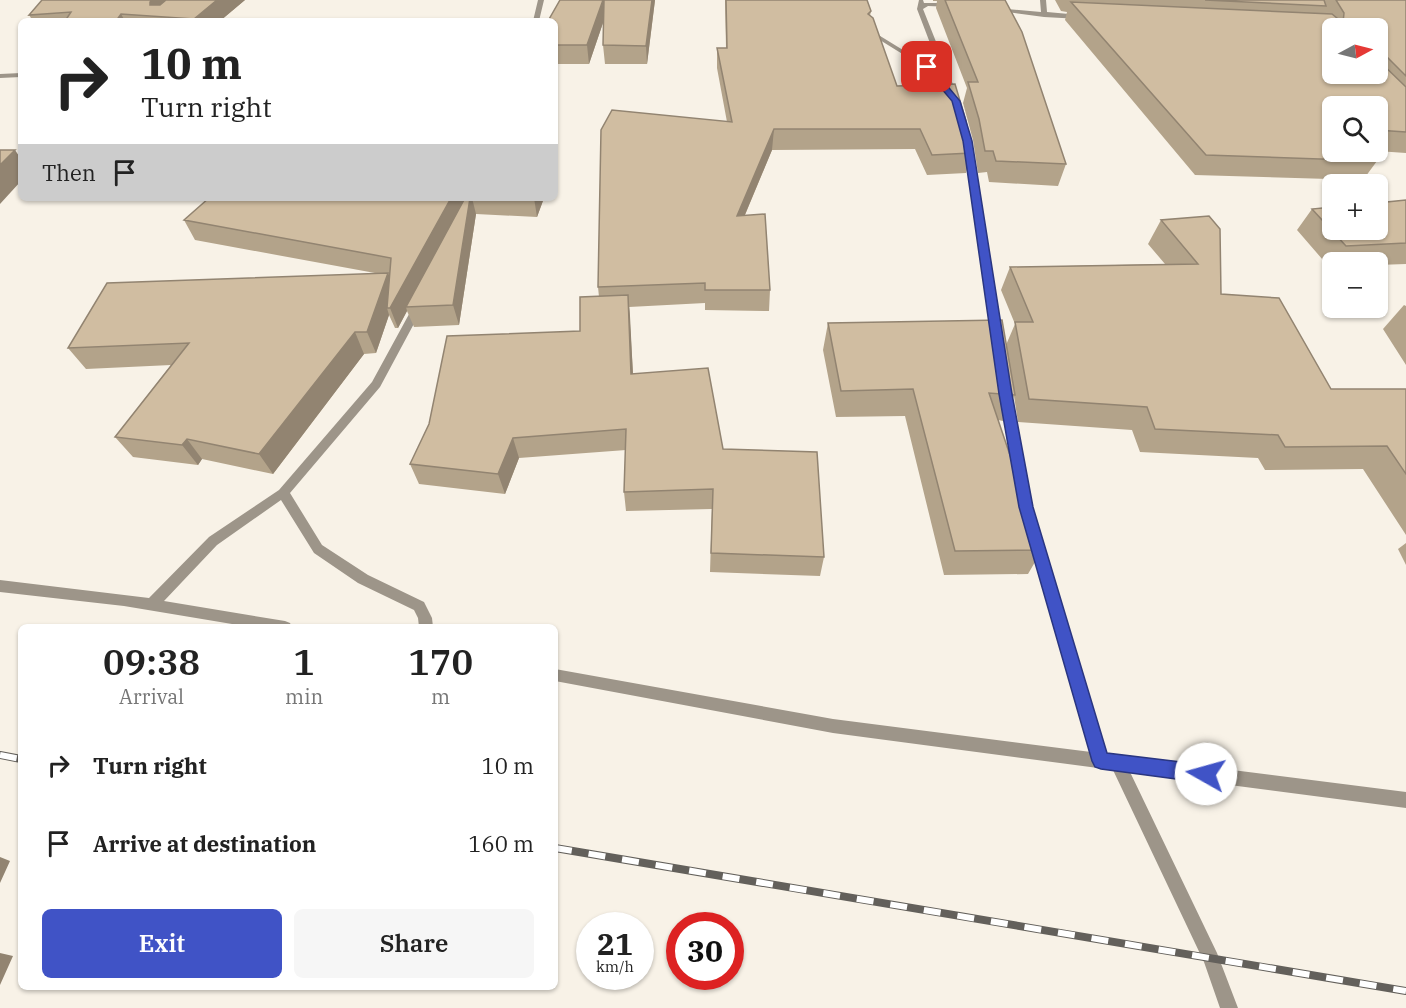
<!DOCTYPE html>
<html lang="en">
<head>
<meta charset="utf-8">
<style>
	body { margin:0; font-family:"IBM Plex Serif",serif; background:#f6f6f6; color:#222; height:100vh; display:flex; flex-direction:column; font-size:22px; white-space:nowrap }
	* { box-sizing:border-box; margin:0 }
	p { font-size:20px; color:#767676 }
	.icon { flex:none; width:33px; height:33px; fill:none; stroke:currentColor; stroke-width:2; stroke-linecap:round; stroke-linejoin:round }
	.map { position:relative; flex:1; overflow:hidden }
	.panel { position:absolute; left:18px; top:624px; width:540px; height:366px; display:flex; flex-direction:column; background:#fff; border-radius:9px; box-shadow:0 2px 4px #0004 }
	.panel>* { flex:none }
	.guide { position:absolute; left:18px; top:18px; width:540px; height:183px; border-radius:9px; box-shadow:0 2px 4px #0004; background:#fff; color:#222; overflow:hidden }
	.needle { width:39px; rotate:83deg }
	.fabs { position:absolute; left:1322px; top:18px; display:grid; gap:12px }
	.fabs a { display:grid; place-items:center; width:66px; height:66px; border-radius:9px; background:#fff; box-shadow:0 2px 4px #0004; font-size:30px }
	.speed { position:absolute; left:576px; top:912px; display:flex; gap:12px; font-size:30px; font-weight:700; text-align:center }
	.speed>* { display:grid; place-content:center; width:78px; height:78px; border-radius:50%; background:#fff; box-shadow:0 2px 4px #0004; line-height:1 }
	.speed small { font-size:15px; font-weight:400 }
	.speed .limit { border:9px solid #d22; background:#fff; color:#111 }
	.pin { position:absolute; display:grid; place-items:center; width:51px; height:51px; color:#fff; margin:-26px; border-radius:12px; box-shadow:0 3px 9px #0006 }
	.me { position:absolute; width:66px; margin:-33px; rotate:277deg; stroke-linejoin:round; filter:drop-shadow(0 0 4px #0008) }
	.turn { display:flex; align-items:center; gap:21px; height:126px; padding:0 24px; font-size:27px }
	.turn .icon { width:78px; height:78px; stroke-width:2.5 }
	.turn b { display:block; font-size:42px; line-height:51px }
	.then { display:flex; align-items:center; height:57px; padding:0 24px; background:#0003; gap:12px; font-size:22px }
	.eta { display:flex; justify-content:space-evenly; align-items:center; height:102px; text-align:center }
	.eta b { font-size:36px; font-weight:600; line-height:42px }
	.button { display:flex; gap:12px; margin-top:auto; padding:12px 24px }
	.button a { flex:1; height:69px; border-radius:9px; background:#4053c6; color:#fff; font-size:24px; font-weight:600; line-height:69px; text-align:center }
	.button a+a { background:#f6f6f6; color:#222 }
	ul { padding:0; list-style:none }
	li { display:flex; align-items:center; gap:18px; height:78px; padding:0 24px }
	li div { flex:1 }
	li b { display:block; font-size:22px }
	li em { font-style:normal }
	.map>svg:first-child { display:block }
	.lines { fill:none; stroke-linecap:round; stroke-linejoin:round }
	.minor { fill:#9d9589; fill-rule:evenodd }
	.rail-casing { stroke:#63605b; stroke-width:8 }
	.rail { stroke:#fff; stroke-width:6; stroke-dasharray:17; stroke-linecap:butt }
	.wall { fill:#b3a38a; fill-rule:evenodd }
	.shaded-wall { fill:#928471 }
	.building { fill:#d0bda1; stroke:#928471; stroke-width:1.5 }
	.route { fill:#4053c6; stroke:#2a3681; stroke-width:1.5 }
</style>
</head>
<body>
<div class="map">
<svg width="1406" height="1008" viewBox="0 0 1406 1008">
	<rect width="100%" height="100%" fill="#f8f2e7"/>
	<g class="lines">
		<path class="minor" d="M538,0H544L539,21H533Z
			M919,0H923L924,3H952L955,5L952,7L928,6L923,9L956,92L953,94L955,99H949L925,68L867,32L872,31L929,66L946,85L917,9Z
			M1040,0H1046L1047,12L1080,15L1083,17L1080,19L1044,17L993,10L996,8L1041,12Z
			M21,73V77L0,78V74Z
			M965,142L972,144L1002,335L997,338L992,335Z
			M419,302L424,305L380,387L290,493L322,545L368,575L424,602L432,618L433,627H419L418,618L414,610L358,583L314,553L281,500L217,545L164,601L285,621L290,623L292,627H250L124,606L0,592V580L149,598L209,537L279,490L372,382L414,305Z
			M1006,389L1011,393L1032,509L1030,512H1022L1020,509L1001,393Z
			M1035,535L1039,536L1041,540L1106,754L1406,792V808L1130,772L1217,953L1238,1008H1220L1204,962L1113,770L833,733L555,681V669L833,719L1091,752L1029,540L1031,536Z"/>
		<g class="rail-casing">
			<path id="rail" d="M0,755L21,759
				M555,848L1406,991"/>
		</g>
		<use href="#rail" class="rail"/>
	</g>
	<path class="wall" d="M245,0L220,21H33L29,15Z
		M655,0L647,64H605L603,45L604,20L589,64H555V21Z
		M725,0H867L871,11L870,16L897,86L971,153L966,173L927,175L915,149L772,150L745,215L770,290L769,311L705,310V303L629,307L633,374L723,449L824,557L820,576L710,572L712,509L626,511L624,492L626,450L519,458L505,494L419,484L410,464L580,331L599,297L598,287L727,122L717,68V48H726Z
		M933,0H1005L1066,164L1058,186L989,182L987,172L978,173L973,140L963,103L967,88L936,8L937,1H933Z
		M1055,0H1406V153L1377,151V106H1332V152L1377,161L1363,180L1195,175L1065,20L1067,12L1061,11ZM1377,28V74H1332Z
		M209,198H544L537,217L476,214L459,325L414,327L407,311L398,328H395L389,315L376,353L364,354L273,474L202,459L198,465L133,457L115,437L171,365L86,369L68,348L375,273L195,240L184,220Z
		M1406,200V264L1377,265V262H1332V267H1329L1297,230L1312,209Z
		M1209,216L1221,294L1331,389H1406V535L1363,469L1265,470L1258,458L1140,452L1132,430L1018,422L1014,396L1003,421L998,420L1042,550L1028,574L944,575L905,416L836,417L823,350L828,323L1006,345L1015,324L1001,290L1010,267L1165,264L1148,244L1161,220Z
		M1404,305L1406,306V365L1383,329Z
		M1406,543V565L1398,549Z"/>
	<path class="shaded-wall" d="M152,0H180L161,17L150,5V2Z
		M217,0H245L220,21H195L194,19Z
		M603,0H605L606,14L589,64L587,45Z
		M652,0H655L647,64L646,46Z
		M121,14L125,21H116Z
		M774,129L772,150L736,236L737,216Z
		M555,137L558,156L555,164Z
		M15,150L21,159V181L0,204V165Z
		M451,198H467L406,307L407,311L398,328L390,308H387L389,315L376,353L367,332L388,273L397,294Z
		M470,198H472L476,214L459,325L453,305Z
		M534,198H544L537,217Z
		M628,295L630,316L634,395L631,374Z
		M355,332L364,354L273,474L259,454Z
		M513,438L519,458L505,494L498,474Z
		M187,439L202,459L198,465L182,445Z
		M0,857L10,861L0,883Z
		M0,953L13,956L0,985Z"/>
	<path class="building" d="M42,0H152L150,2V5H160L166,0H217L194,19L121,14L116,21H65L71,12L29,15Z
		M560,0H603L587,45H555V21H548Z
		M604,0H652L646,46L603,45Z
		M726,0H867L871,11L868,14L873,18L897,86L955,84L966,121L971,153L932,155L920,129H774L737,216L765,214L770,290H705V283L598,287L601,130L612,110L732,122L717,48H727Z
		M945,0H1005L1022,32L1066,164L996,161L993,151H985L979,119L968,82H978Z
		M1205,0H1324L1326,6Z
		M1336,0H1406V76L1384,54L1377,53V28H1332V74H1377V59L1406,87V132L1377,130V106H1332V152H1367L1377,161L1206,155L1071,2L1332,14L1343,23L1344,13Z
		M0,150H15L0,165Z
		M209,198H451L390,308H387L391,258L184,220Z
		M465,198H470L453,305L406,307Z
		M1406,200V243L1346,246L1312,209L1332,207V230H1377V203Z
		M1209,216L1220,229L1221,294L1279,298L1331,389H1406V474L1387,446L1285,447L1278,435L1155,429L1147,407L1029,399L1015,322H1033L1010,267L1198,264L1161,220Z
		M388,273L367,332H355L259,454L187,439L182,445L115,437L189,343L68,348L107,283Z
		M628,295L631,374L708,368L723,449L817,452L824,557L711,553L713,489L624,492L626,429L513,438L498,474L410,464L429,424L447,336L580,331V297Z
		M1002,320L1015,395L989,393L1042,550L955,551L913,389L841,391L828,323Z"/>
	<path class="route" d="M925,65H930L960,101L972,141L1012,394L1033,507L1107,753L1206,765L1213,768L1215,774L1213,780L1206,783L1101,769L1095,767L1092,761L1019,507L999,394L963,141L952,101L925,69Z"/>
</svg>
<div class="fabs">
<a><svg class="needle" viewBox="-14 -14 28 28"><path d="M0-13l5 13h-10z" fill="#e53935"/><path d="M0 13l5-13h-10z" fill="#767676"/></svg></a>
<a><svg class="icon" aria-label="search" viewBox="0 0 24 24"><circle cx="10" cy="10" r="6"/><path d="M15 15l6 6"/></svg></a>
<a>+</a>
<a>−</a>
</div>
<div class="speed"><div>21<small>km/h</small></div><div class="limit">30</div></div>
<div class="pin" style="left:927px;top:67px;background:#d93025"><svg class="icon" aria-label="arrive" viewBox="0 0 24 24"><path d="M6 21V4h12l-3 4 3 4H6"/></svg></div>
<svg class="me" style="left:1206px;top:774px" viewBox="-20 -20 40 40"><circle r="19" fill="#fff"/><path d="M0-13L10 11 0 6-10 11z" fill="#4053c6"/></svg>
<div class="guide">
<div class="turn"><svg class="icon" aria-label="right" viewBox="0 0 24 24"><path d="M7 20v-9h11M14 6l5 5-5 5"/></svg><div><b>10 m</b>Turn right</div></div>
<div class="then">Then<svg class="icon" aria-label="arrive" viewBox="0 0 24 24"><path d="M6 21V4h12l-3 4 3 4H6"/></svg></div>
</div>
<section class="panel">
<div class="eta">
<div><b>09:38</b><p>Arrival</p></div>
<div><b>1</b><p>min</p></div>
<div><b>170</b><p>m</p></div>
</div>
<ul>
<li><svg class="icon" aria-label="right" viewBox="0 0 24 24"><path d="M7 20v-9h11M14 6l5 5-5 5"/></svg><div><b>Turn right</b></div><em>10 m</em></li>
<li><svg class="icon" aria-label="arrive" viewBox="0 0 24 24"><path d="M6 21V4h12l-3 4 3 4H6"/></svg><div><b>Arrive at destination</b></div><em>160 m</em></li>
</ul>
<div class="button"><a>Exit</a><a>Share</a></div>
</section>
</div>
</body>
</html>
